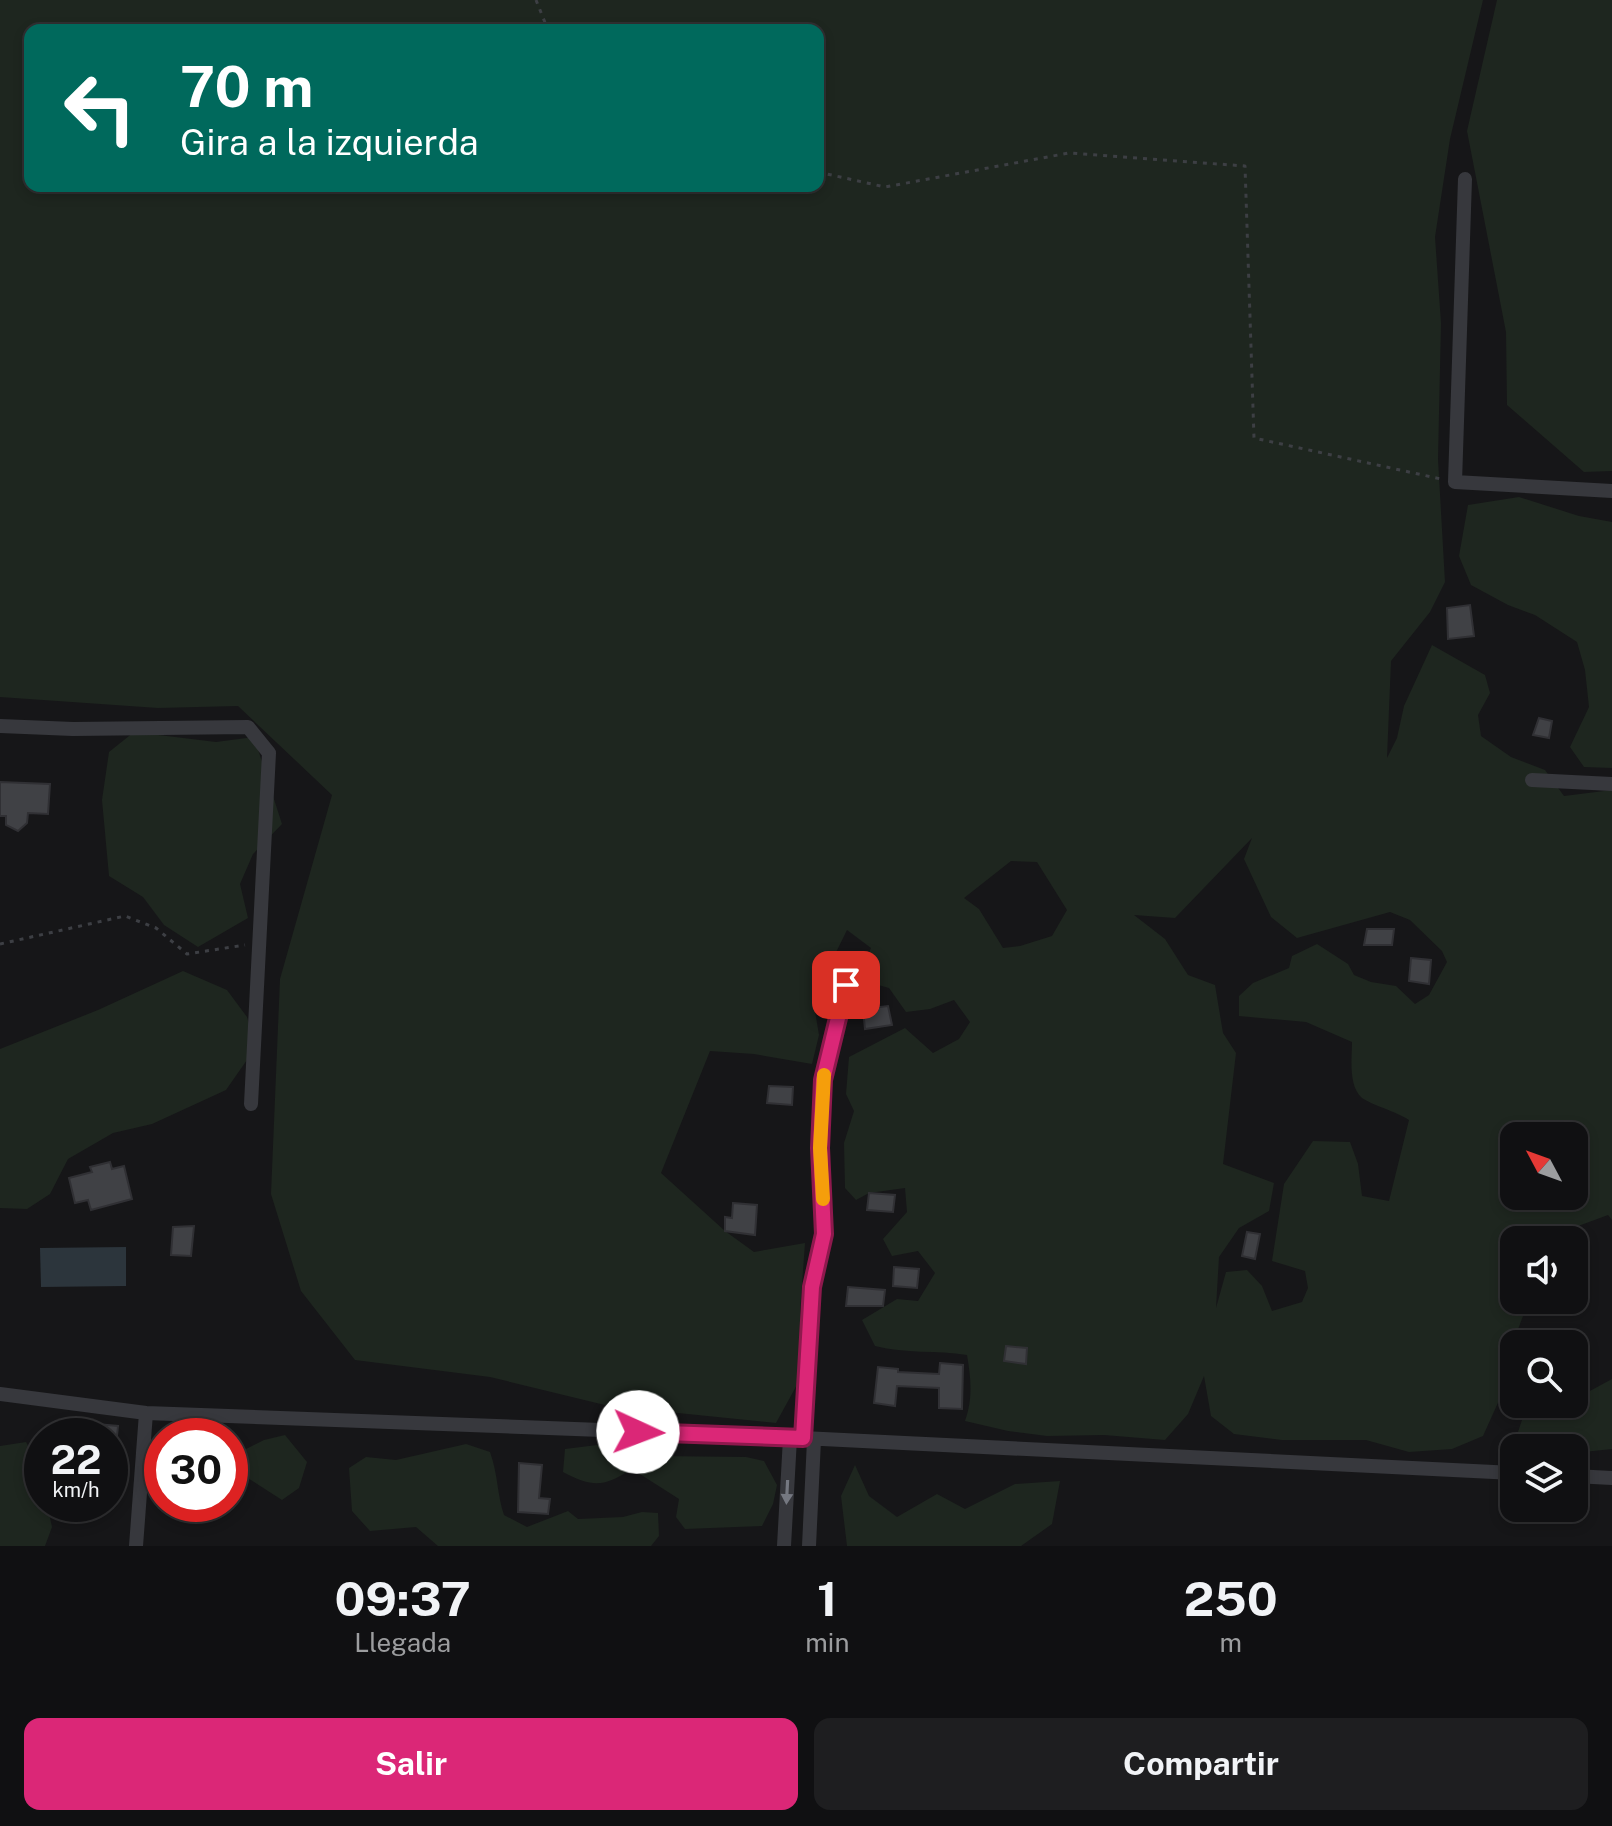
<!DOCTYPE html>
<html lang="es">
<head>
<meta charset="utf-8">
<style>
	body { margin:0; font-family:"Public Sans",sans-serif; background:#1e1e20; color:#f1f3f6; height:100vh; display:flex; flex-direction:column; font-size:30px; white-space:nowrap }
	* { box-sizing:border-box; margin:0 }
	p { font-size:26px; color:#9c9d9f }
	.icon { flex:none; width:44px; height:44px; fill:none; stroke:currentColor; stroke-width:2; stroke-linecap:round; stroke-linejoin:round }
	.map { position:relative; height:1546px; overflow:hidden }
	.drawer { display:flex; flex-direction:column; background:#101012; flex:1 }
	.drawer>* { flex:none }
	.guide { position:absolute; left:24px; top:24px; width:800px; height:168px; border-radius:16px; box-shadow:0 4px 12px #0003,0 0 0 2px #303032; background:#00695c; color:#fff; overflow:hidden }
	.needle { width:52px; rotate:311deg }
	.buttons { position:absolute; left:1500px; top:1122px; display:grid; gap:16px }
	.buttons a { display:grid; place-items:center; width:88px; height:88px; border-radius:16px; background:#101012; box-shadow:0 4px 12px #0003,0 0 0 2px #303032; font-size:40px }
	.speed { position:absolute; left:24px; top:1418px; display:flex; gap:16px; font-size:40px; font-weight:700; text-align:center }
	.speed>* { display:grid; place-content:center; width:104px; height:104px; border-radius:50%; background:#101012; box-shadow:0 4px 12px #0003,0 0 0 2px #303032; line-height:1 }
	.speed small { font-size:20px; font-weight:400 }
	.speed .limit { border:12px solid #d22; background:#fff; color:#111 }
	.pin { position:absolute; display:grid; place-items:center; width:68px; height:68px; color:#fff; margin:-34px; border-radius:16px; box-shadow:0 4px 12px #0006 }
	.me { position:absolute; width:88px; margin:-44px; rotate:92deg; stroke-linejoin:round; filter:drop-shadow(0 0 6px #0008) }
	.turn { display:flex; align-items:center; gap:28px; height:168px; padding:0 24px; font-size:36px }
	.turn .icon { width:104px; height:104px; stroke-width:2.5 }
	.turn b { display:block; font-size:56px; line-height:68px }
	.eta { display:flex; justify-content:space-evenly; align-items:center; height:136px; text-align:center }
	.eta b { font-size:48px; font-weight:700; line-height:56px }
	.cta { display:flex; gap:16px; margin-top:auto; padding:16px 24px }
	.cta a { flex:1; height:92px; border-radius:16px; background:#db2777; color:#fff; font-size:32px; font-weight:700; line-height:92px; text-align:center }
	.cta a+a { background:#1e1e20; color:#f1f3f6 }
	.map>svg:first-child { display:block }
	.green { fill:#1e261f; fill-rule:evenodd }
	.water { fill:#2c353c }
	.building { fill:#404145; stroke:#303034; stroke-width:2 }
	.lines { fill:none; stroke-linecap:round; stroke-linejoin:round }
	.path { stroke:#3d3f44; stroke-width:3; stroke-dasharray:4 6; stroke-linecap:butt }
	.street { stroke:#37383d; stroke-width:14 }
	.oneway { fill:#757881 }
	.route-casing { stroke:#8e194d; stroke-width:20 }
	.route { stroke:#db2777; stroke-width:14 }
	.slow { stroke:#f59e0b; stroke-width:14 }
</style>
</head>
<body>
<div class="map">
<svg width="1612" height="1546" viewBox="0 0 1612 1546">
	<rect width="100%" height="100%" fill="#161618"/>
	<path class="green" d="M0,0H1483L1450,139L1435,237L1441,323L1438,459L1445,582L1430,612L1391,661L1387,758L1397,738L1404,706L1432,645L1485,675L1490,693L1478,715L1481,736L1511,757L1545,770L1564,796L1612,790V1220L1608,1215L1562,1232L1558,1240H1514V1300H1529L1508,1356L1501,1396L1483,1436L1452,1449L1409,1452L1366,1440H1282L1234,1434L1211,1416L1204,1376L1188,1414L1165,1440L1104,1435L1047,1436L1008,1431L965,1421C973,1398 971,1379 967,1355C936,1350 906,1354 875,1346L862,1320L897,1299L918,1301L935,1273L918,1251L892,1256L883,1239L907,1212L905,1188L869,1193L856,1200L845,1188L844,1143L854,1111L846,1094L849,1057L905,1028L933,1053L959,1039L970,1022L954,1000L930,1009L906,1012L889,988L857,979L871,948L847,930L813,999L819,1035L812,1064L754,1054L710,1051L661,1173L725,1231L754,1252L805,1243L800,1312L804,1372L776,1423L609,1406L490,1377L355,1360L301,1291L271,1194L280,979L332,795L238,706L158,708L0,697ZM30,30H818V186H30ZM1252,838L1244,859L1271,917L1297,938L1390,912L1410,920L1442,951L1447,962L1429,995L1415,1004L1396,986L1371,982L1354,975L1348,964L1317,944L1292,956L1289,968L1253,983L1239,996V1016L1306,1022L1352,1042C1352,1058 1348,1086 1362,1098C1372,1105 1395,1111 1409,1120L1389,1201L1362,1196L1358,1164L1350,1142L1313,1141L1284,1184L1272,1261L1305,1271L1308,1288L1302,1302L1272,1311L1262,1286L1247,1270L1226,1272L1216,1308L1219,1257L1239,1228L1269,1211L1274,1183L1223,1164L1236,1053L1223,1033L1215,985L1188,975L1165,939L1134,915L1175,918ZM1011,861L1037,862L1067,910L1052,936L1020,946L1003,948L979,909L964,898ZM1514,1136H1574V1196H1514Z
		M1497,0H1612V471L1584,472L1507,405L1506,332L1467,131Z
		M1519,497L1579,516L1612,522V768L1584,767L1570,747L1589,707L1585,670L1577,642L1535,615L1508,605L1471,585L1459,556L1468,505Z
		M134,732L216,742L254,737L282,824L253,854L240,884L248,918L198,947L164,925L143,897L109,876L102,800L109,752Z
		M183,971L227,990L247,1017L256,1047L226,1090L152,1124L113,1133L68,1159L50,1194L27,1209L0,1208V1049L98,1010Z
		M1612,1379V1449L1574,1453V1448H1523L1514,1444L1526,1408L1543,1404H1574V1396L1588,1392Z
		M285,1435L307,1462L299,1488L282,1500L240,1473L244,1450L264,1440Z
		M26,1442L40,1468L42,1504H47L52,1527L45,1546H0V1446Z
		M466,1444L490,1452C498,1474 497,1494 504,1515L527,1527L568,1511L578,1519L623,1517L642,1512L658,1513L659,1536L651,1546H438L416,1527L370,1531L352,1511L349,1468L366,1457L396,1460Z
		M597,1445L632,1448L656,1456L746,1457L764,1461L777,1485L773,1504L762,1526L685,1529L676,1517L679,1499L632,1469C603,1487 594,1488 563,1472L565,1449Z
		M855,1465L869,1496L897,1517L937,1494L965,1509L1015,1484L1060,1481L1052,1524L1021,1546H847L841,1496Z"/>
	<path class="water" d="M126,1247V1286L41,1287L40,1248Z"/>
	<path class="building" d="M1470,605L1474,636L1448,639L1447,608Z
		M1539,718L1552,721L1549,738L1533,735Z
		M0,782L50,784L48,814L28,813L27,823L18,831L6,825V816H0Z
		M1367,929H1394L1392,945H1364Z
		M1411,958L1431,960L1429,984L1409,981Z
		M888,1006L892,1025L865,1029L863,1009Z
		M769,1086L793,1087L792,1105L767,1103Z
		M110,1162L112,1169L124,1166L132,1199L91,1210L88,1200L75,1203L69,1178L92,1172L90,1167Z
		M869,1193L895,1195L893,1212L867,1210Z
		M733,1203L757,1205L755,1235L725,1231V1217L732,1218Z
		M194,1226L191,1256L171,1255L173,1227Z
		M1247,1232L1260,1234L1255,1259L1242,1256Z
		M894,1267L919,1269L917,1288L893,1286Z
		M848,1287L885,1290L883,1306H846Z
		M1006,1346L1027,1348L1026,1364L1004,1361Z
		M940,1363L963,1365L962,1409L939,1408V1388L897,1386L895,1406L874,1403L878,1367L898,1369V1372L939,1374Z
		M73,1422L118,1426L117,1436H72Z
		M519,1463L542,1465L539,1498L550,1499L548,1514L518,1512Z"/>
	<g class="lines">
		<path class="path" d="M536,0L548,30
			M818,172L885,187L1069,153L1245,166L1254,438L1441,479
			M0,944L125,916L156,928L187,954L245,945"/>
		<path class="street" d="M1465,179L1455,482L1612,491
			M0,726L73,729L248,727L269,753L251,1104
			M1532,780L1612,784
			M0,1394L146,1413L761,1436L1514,1473
			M803,1438L812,1287L824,1234L820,1148L823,1080L846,985
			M1574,1476L1612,1478
			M136,1546L146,1413
			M784,1546L790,1438
			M809,1546L814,1440"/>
	</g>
	<defs><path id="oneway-solid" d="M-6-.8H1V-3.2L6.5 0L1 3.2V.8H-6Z" transform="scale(2)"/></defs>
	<use class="oneway" href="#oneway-solid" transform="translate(787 1492) rotate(93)"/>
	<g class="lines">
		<g class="route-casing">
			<path id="route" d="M638,1432L803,1438L812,1287L824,1234L820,1148L823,1080L846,985"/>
		</g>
		<use href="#route" class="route"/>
		<path class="slow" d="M823,1199L820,1148L824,1075"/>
	</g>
</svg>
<div class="buttons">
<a><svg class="needle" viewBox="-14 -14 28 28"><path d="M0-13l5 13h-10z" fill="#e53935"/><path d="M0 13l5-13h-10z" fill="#9c9d9f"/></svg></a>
<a><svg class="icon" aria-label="sound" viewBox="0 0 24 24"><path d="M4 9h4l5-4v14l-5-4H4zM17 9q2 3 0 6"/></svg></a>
<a><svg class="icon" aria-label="search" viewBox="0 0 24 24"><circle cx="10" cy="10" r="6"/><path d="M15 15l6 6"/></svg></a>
<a><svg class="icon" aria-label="layers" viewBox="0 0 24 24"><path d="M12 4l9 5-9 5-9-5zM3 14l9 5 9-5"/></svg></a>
</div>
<div class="speed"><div>22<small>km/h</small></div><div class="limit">30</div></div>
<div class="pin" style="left:846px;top:985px;background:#d93025"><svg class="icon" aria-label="arrive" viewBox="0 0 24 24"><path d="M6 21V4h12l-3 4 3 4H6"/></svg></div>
<svg class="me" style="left:638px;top:1432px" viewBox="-20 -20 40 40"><circle r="19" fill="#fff"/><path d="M0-13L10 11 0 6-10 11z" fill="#db2777"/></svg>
<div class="guide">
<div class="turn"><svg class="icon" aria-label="left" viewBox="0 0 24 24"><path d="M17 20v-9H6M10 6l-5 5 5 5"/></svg><div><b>70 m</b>Gira a la izquierda</div></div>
</div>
</div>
<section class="drawer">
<div class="eta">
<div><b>09:37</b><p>Llegada</p></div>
<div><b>1</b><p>min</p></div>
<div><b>250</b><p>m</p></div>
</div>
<div class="cta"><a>Salir</a><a>Compartir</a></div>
</section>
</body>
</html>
